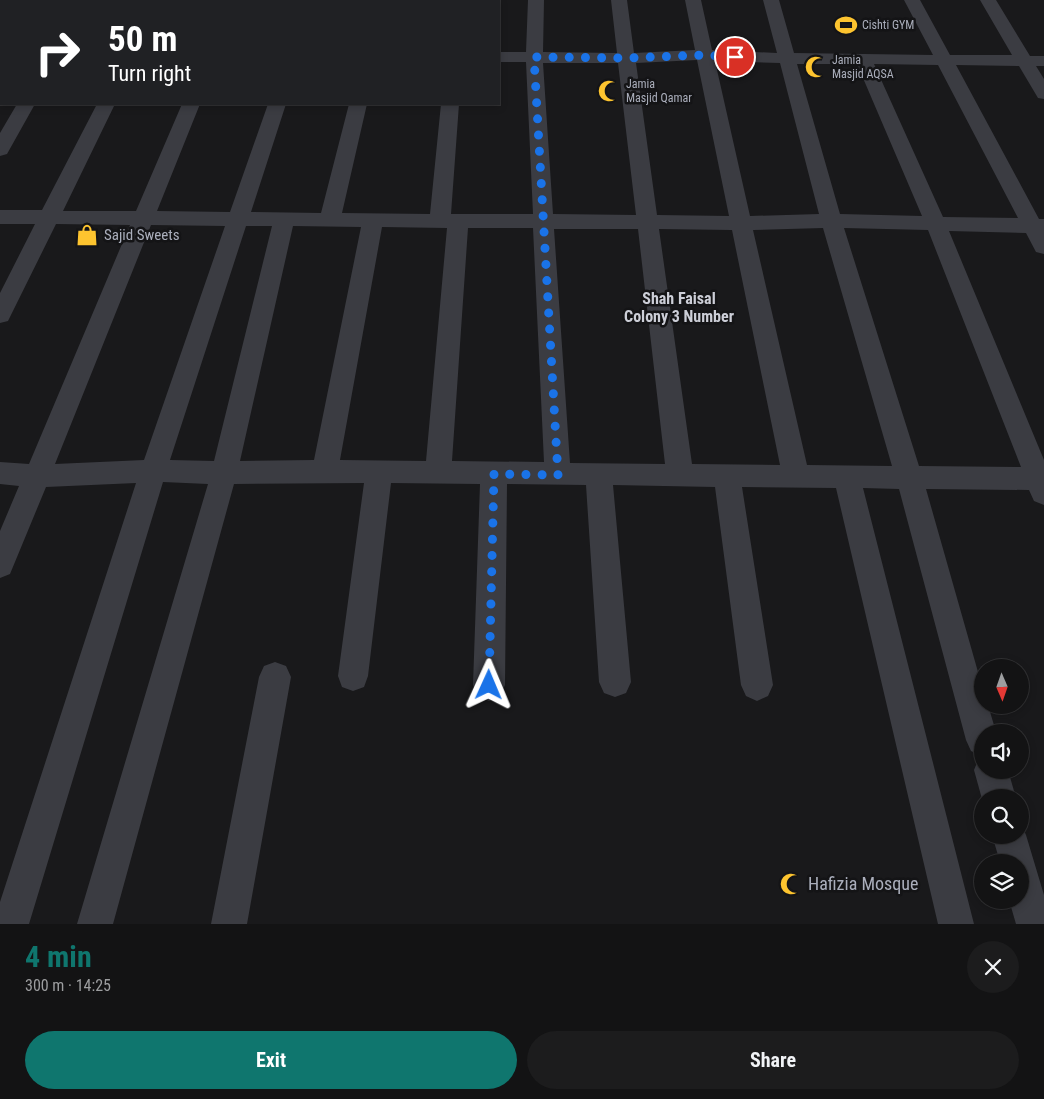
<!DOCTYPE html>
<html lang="en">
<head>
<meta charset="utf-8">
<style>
	body { margin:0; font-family:"Roboto Condensed",sans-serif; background:#1c1c1d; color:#f1f3f6; height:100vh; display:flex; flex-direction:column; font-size:19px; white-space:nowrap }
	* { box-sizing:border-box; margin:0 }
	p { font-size:16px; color:#9d9ea0 }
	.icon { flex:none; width:28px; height:28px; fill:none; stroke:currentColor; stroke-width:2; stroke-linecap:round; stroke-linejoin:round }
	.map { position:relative; height:924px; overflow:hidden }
	.details { display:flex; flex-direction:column; background:#131314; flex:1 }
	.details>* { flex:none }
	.hud { position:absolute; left:0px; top:0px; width:500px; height:105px; box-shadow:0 2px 8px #0003,0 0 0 1px #323234; background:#202124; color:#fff; overflow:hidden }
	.needle { width:32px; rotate:178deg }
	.tools { position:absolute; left:974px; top:659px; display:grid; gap:10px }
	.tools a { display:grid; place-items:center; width:55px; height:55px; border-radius:50%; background:#131314; box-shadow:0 2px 8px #0003,0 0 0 1px #323234; font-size:25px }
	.pin { position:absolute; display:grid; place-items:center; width:42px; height:42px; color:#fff; margin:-21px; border:2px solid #fff; border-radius:50%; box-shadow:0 1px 5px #0007 }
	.me { position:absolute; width:55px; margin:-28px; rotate:1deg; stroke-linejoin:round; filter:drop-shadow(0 0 4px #0008) }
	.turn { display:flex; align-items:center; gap:18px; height:105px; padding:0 25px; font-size:22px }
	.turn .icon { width:65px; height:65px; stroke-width:2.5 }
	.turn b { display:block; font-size:35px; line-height:42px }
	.round { display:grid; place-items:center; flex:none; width:52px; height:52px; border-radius:26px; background:#1c1c1d }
	.overview { display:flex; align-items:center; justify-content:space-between; height:85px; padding:0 25px }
	h1 { font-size:30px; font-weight:700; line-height:38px; color:#0f766e }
	.cta { display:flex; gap:10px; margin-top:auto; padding:10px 25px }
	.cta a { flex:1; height:58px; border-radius:30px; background:#0f766e; color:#fff; font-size:20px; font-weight:700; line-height:58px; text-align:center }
	.cta a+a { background:#1c1c1d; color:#f1f3f6 }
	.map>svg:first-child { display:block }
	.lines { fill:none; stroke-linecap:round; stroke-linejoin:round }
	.street { fill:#3b3c42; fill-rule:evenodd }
	.route { stroke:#1a73e8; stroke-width:9; stroke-dasharray:0 16.2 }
	.labels { text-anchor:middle; stroke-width:5; stroke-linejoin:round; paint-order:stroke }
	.far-poi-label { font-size:12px; fill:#aaaebb; stroke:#141416; text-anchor:start }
	.poi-label { font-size:15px; fill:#aaaebb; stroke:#141416; text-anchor:start }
	.neighbourhood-label { font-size:16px; font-weight:bold; fill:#ccced7; stroke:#141416 }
	.near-poi-label { font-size:18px; fill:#aaaebb; stroke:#141416; text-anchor:start }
</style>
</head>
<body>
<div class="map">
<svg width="1044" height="924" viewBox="0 0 1044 924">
	<rect width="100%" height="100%" fill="#19191b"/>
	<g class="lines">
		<path class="street" d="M226,0H242V1H226Z
			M374,0H390V1H374Z
			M449,0H465V1H449Z
			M528,0H544L543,52L617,53L611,0H627L634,53L695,50L685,0H701L712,50L777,53L763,0H779L794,53L933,55L904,0H920L950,55H1012L980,0H996L1030,56H1044V66H1036L1044,79V99L1038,98L1019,66L956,65L1039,219H1044V254L1036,252L1026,233L949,231L1044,460V505L1034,501L1029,490L926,489L982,686V705H988L996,732H982V756L971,751L966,740L899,489L863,488L974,924H938L836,488L742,487L773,685L768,696L757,701L746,696L741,685L715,487L613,485L631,682L626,693L615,697L604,693L599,682L586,485L507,484L505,685L500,696L489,701L478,696L473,685L480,484L391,483L368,676L364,687L353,691L342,687L338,676L364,483L234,484L113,924H77L208,484L163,482L29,924H0V902L136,483L46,487L10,574L0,578V531L19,486L0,484V462L29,464L130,225L56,224L8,321L0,323V293L35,224H0V210H42L97,104H115L63,211H136L182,104H200L157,211L230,212L268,104H286L251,212L321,213L349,104H367L342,213L430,214L441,104H459L451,214H533L526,62H499V52H526ZM697,60L729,216L657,215L636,63ZM715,61L780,63L819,214L750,216ZM543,63H618L636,215L553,214ZM797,64H857L922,216L840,214ZM874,64L938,65L1018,218L943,217ZM151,225L225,226L144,460L55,464ZM246,226H272L214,461L170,460ZM293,226L361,227L314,460L240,461ZM382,227L447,228L426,461L340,460ZM468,228H533L544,462L452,461ZM823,228L892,466L807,465L753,230ZM844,228L928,230L1021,467L919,466ZM554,229H638L665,464L570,463ZM659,229L732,230L780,465L692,464Z
			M0,49H1V59H0Z
			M17,104H35L7,154L0,156V133Z
			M275,662L286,666L291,677L247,924H211L259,677L264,666Z
			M982,757V770H1008L1016,798L982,799L974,770L979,758Z
			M1020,822L1026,835L1044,895V924H1016L1009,900H1020V862H1000L992,835H1020Z"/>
	</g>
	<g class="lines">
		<path class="route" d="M489,685L494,474L558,475L534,57L628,58L704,55L735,57"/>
	</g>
	<defs>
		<g id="stadium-bare" transform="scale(1.725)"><path d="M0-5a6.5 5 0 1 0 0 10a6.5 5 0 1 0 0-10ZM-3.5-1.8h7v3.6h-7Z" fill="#fdc42f" stroke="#141416" stroke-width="2.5" paint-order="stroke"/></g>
		<g id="mosque-bare" transform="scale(1.725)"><path d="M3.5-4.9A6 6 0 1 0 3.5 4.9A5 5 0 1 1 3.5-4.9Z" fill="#fdc42f" stroke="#141416" stroke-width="2.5" paint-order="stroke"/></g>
		<g id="shop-bare" transform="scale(1.725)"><path d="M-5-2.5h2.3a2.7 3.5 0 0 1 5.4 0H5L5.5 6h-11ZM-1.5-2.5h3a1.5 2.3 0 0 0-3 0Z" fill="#fdc42f" stroke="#141416" stroke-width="2.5" paint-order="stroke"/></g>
	</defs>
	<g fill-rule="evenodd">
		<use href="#stadium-bare" x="846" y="25"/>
		<use href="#mosque-bare" x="816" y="67"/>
		<use href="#mosque-bare" x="609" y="91"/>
		<use href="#shop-bare" x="87" y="235"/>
		<use href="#mosque-bare" x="791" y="884"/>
	</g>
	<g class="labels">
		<g class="far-poi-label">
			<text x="862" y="29">Cishti GYM</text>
			<text x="832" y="64">Jamia<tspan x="832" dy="14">Masjid AQSA</tspan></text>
			<text x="626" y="88">Jamia<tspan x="626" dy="14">Masjid Qamar</tspan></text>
		</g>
		<g class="poi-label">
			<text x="104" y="240">Sajid Sweets</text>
		</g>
		<g class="neighbourhood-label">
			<text x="679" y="304">Shah Faisal<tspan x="679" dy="18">Colony 3 Number</tspan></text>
		</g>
		<g class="near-poi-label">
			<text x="808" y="890">Hafizia Mosque</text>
		</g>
	</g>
</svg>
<div class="tools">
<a><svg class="needle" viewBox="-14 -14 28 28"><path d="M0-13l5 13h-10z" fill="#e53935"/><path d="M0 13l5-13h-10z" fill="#9d9ea0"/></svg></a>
<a><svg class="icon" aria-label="sound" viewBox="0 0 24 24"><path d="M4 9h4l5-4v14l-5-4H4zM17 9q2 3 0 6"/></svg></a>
<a><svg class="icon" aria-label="search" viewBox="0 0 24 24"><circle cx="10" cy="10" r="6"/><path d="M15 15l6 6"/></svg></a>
<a><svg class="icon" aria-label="layers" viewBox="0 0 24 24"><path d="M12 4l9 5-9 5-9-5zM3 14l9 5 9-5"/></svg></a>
</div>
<div class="pin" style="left:735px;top:57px;background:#d93025"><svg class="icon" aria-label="arrive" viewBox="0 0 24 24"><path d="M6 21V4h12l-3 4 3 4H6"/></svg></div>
<svg class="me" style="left:489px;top:685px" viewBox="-20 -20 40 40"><path d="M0-17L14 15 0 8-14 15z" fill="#1a73e8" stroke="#fff" stroke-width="4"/></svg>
<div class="hud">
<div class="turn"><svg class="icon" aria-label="right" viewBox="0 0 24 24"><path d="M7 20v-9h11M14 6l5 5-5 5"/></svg><div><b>50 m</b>Turn right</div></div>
</div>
</div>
<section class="details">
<div class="overview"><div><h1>4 min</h1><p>300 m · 14:25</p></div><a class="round"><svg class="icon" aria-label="close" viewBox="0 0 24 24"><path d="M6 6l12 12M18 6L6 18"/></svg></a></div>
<div class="cta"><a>Exit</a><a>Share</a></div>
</section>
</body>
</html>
